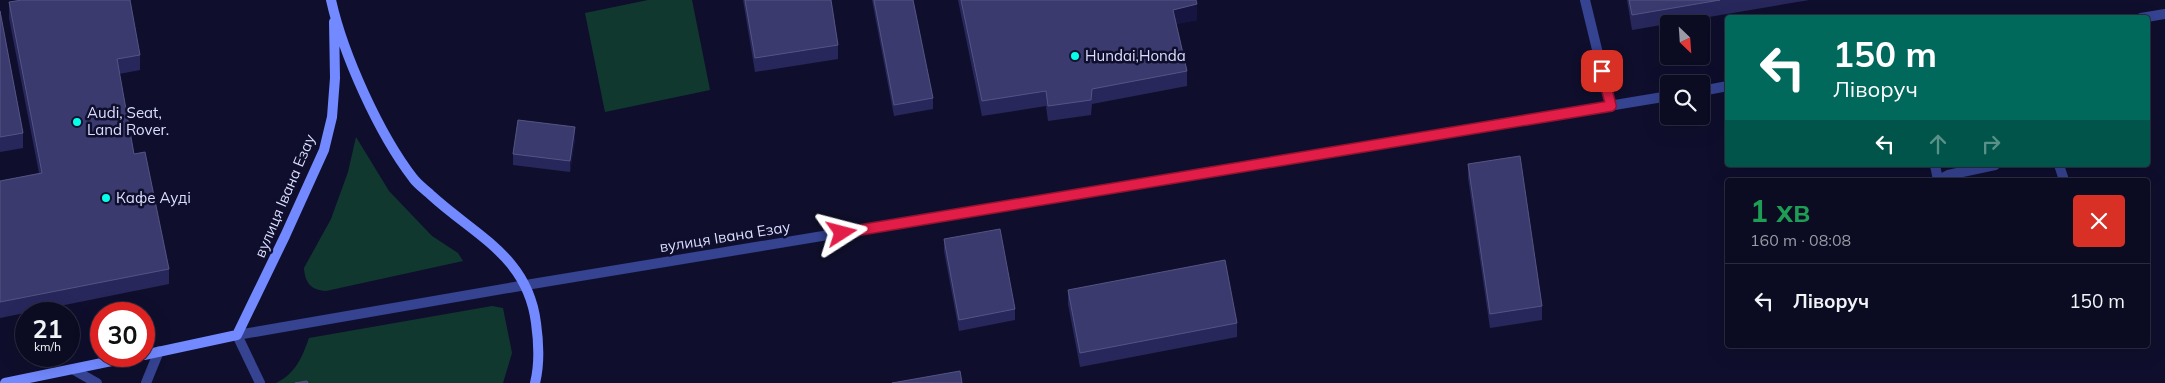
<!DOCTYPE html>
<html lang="uk">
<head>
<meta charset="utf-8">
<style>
	body { margin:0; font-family:Mulish,sans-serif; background:#14142a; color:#f1f3f6; height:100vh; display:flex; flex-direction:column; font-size:19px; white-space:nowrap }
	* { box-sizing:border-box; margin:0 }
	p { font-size:16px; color:#9a9ba5 }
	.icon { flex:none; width:28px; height:28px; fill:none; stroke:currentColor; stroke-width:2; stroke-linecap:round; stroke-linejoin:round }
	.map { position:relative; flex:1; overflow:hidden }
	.panel { position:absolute; left:1725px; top:178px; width:425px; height:170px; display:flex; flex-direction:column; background:#0b0b22; border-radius:5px; box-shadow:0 5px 20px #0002,0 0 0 1px #2b2b40 }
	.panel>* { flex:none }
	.banner { position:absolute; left:1725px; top:15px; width:425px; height:152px; border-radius:5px; box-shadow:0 5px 20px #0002,0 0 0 1px #2b2b40; background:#00695c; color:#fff; overflow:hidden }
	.needle { width:32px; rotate:155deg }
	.tools { position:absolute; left:1660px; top:15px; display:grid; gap:10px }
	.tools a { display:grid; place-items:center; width:50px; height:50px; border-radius:5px; background:#0b0b22; box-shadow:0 5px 20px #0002,0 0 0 1px #2b2b40; font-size:25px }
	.speed { position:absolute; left:15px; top:302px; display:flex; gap:10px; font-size:25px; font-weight:700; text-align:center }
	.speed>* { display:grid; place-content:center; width:65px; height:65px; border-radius:50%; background:#0b0b22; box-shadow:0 5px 20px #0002,0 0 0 1px #2b2b40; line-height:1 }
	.speed small { font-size:12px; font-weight:400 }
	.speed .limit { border:8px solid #d22; background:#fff; color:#111 }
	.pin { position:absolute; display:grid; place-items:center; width:42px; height:42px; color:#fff; margin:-21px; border-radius:10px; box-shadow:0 2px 8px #0006 }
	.me { position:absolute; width:55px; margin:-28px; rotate:81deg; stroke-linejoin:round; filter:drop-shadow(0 0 4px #0008) }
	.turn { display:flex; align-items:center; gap:18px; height:105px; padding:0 25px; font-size:22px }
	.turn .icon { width:65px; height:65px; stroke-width:2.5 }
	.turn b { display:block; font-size:35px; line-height:42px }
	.lanes { display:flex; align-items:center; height:48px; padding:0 25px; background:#0003; justify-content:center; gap:25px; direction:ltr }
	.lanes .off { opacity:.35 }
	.round { display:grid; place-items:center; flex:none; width:52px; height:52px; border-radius:5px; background:#14142a }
	.head { display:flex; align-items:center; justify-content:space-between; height:85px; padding:0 25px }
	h1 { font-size:30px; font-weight:700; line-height:38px; color:#1e9e55 }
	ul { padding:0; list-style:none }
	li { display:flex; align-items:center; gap:15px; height:75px; padding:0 25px; border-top:1px solid #2b2b40 }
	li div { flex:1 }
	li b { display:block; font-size:19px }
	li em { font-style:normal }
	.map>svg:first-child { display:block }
	.green { fill:#11382f }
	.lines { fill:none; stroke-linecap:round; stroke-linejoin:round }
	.lane { stroke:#354391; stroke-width:10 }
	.street { stroke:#354391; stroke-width:10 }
	.secondary { stroke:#7289ff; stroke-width:10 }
	.wall { fill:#28275c }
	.shaded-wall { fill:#161542 }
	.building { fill:#3b3a6e; stroke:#545484 }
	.route-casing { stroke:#92132f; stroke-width:12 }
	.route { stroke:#e11d48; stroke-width:9 }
	.poi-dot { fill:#07ffe9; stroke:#0f0f2d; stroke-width:2 }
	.labels { text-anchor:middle; stroke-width:5; stroke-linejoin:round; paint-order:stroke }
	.poi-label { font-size:15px; fill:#dbdeff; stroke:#0f0f2d; text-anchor:start }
	.street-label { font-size:15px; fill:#dbdeff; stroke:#0f0f2d }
</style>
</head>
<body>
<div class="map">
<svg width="2165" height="383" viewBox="0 0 2165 383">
	<rect width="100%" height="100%" fill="#0f0f2d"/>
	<path class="green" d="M648,0H692L710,90L605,112L585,13Z
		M356,137L389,191L432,236L458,253L463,261L326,291C311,290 305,283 304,268L331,219L348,172Z
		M492,306L503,308L512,353L503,383H276C295,374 302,358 309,338Z"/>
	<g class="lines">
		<path class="lane" d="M1585,0L1611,107
			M1935,165L1938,180
			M2059,165L2064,180
			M1939,180L1948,175L1995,165
			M237,335L260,383
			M74,370L97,383
			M146,383L159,351"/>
		<path class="street" d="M2141,18L2165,14
			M1701,91L1728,86
			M237,335L526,285L1669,96"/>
		<path class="secondary" d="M331,0C343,54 379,134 413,178C418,185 426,190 432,196C476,236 528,257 536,323C539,344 540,363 535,383
			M144,355L237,335L285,236L324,150L332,117L335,78L334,22
			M5,383L136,356"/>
	</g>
	<path class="wall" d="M743,0H831L838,45V59L755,72Z
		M872,0H913L933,98V109L894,116Z
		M958,0H1196L1197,20L1176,24L1187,71V86L1092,104L1091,115L1048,121L1046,106L982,116Z
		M1627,0H1809L1632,30Z
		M9,2L140,55V70L119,74L134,154L169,269V284L0,318V181L39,173L9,18Z
		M0,11L23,133V148L0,152Z
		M575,139L570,172L513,165V154Z
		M1468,164L1542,306V320L1490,328L1468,178Z
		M944,239L1015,309V320L959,331L944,251Z
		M1068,290L1237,323V337L1080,367L1068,304Z"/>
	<path class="shaded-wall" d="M1197,4V20L1173,25V10Z
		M575,127V139L570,172V161Z"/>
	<path class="building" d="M22,0H130L140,55L117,59L134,154L145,152L169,269L0,302V181L42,173L9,2Z
		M745,0H831L838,45L755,58Z
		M874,0H913L933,98L894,105Z
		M961,0H1196L1197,4L1173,10L1187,71L1092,89L1091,100L1048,106L1046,91L982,101Z
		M1629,0H1720L1632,15Z
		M0,11L23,133L0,137Z
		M518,120L575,127L570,161L513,154Z
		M1520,156L1542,306L1490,314L1468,164Z
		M1000,229L1015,309L959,320L944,239Z
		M1225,260L1237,323L1080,353L1068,290Z
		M960,371L962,383H892Z
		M307,381L308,383H295Z"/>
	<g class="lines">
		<g class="route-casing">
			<path id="route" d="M842,233L1611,106L1602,71"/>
		</g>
		<use href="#route" class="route"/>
	</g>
	<g class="poi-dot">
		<circle cx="1075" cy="56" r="5"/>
		<circle cx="77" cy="122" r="5"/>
		<circle cx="106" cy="198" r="5"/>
	</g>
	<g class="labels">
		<g class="poi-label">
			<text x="1085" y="61">Hundai,Honda</text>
			<text x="87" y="118">Audi, Seat,<tspan x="87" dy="17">Land Rover.</tspan></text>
			<text x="116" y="203">Кафе Ауді</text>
		</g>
		<g class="street-label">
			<text transform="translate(285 196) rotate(-67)" y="5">вулиця Івана Езау</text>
			<text transform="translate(725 237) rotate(-9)" y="5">вулиця Івана Езау</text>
		</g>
	</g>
</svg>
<div class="tools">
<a><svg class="needle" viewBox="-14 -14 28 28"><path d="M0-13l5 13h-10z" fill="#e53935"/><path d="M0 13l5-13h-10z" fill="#9a9ba5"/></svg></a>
<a><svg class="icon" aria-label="search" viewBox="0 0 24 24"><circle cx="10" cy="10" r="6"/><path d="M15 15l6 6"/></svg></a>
</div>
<div class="speed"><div>21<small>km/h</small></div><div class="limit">30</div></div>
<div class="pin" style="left:1602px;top:71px;background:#d93025"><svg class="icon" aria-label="arrive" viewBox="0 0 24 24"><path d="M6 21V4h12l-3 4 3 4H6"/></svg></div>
<svg class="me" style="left:842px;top:233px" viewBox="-20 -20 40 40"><path d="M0-17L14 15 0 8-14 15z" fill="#e11d48" stroke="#fff" stroke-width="4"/></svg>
<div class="banner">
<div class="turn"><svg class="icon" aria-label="left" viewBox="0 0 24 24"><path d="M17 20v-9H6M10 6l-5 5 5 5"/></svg><div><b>150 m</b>Ліворуч</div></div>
<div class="lanes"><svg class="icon" aria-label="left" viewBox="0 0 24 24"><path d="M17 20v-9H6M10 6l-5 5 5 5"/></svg><svg class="icon off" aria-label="ahead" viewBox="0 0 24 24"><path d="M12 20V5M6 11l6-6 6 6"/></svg><svg class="icon off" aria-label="right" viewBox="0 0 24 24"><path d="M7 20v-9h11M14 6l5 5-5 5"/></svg></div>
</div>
<section class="panel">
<div class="head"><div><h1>1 хв</h1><p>160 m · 08:08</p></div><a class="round" style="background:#d93025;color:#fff"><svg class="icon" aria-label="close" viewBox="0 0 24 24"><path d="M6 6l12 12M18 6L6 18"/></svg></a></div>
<ul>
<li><svg class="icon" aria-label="left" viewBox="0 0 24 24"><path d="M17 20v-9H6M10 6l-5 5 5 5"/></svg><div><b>Ліворуч</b></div><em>150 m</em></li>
</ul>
</section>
</div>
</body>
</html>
